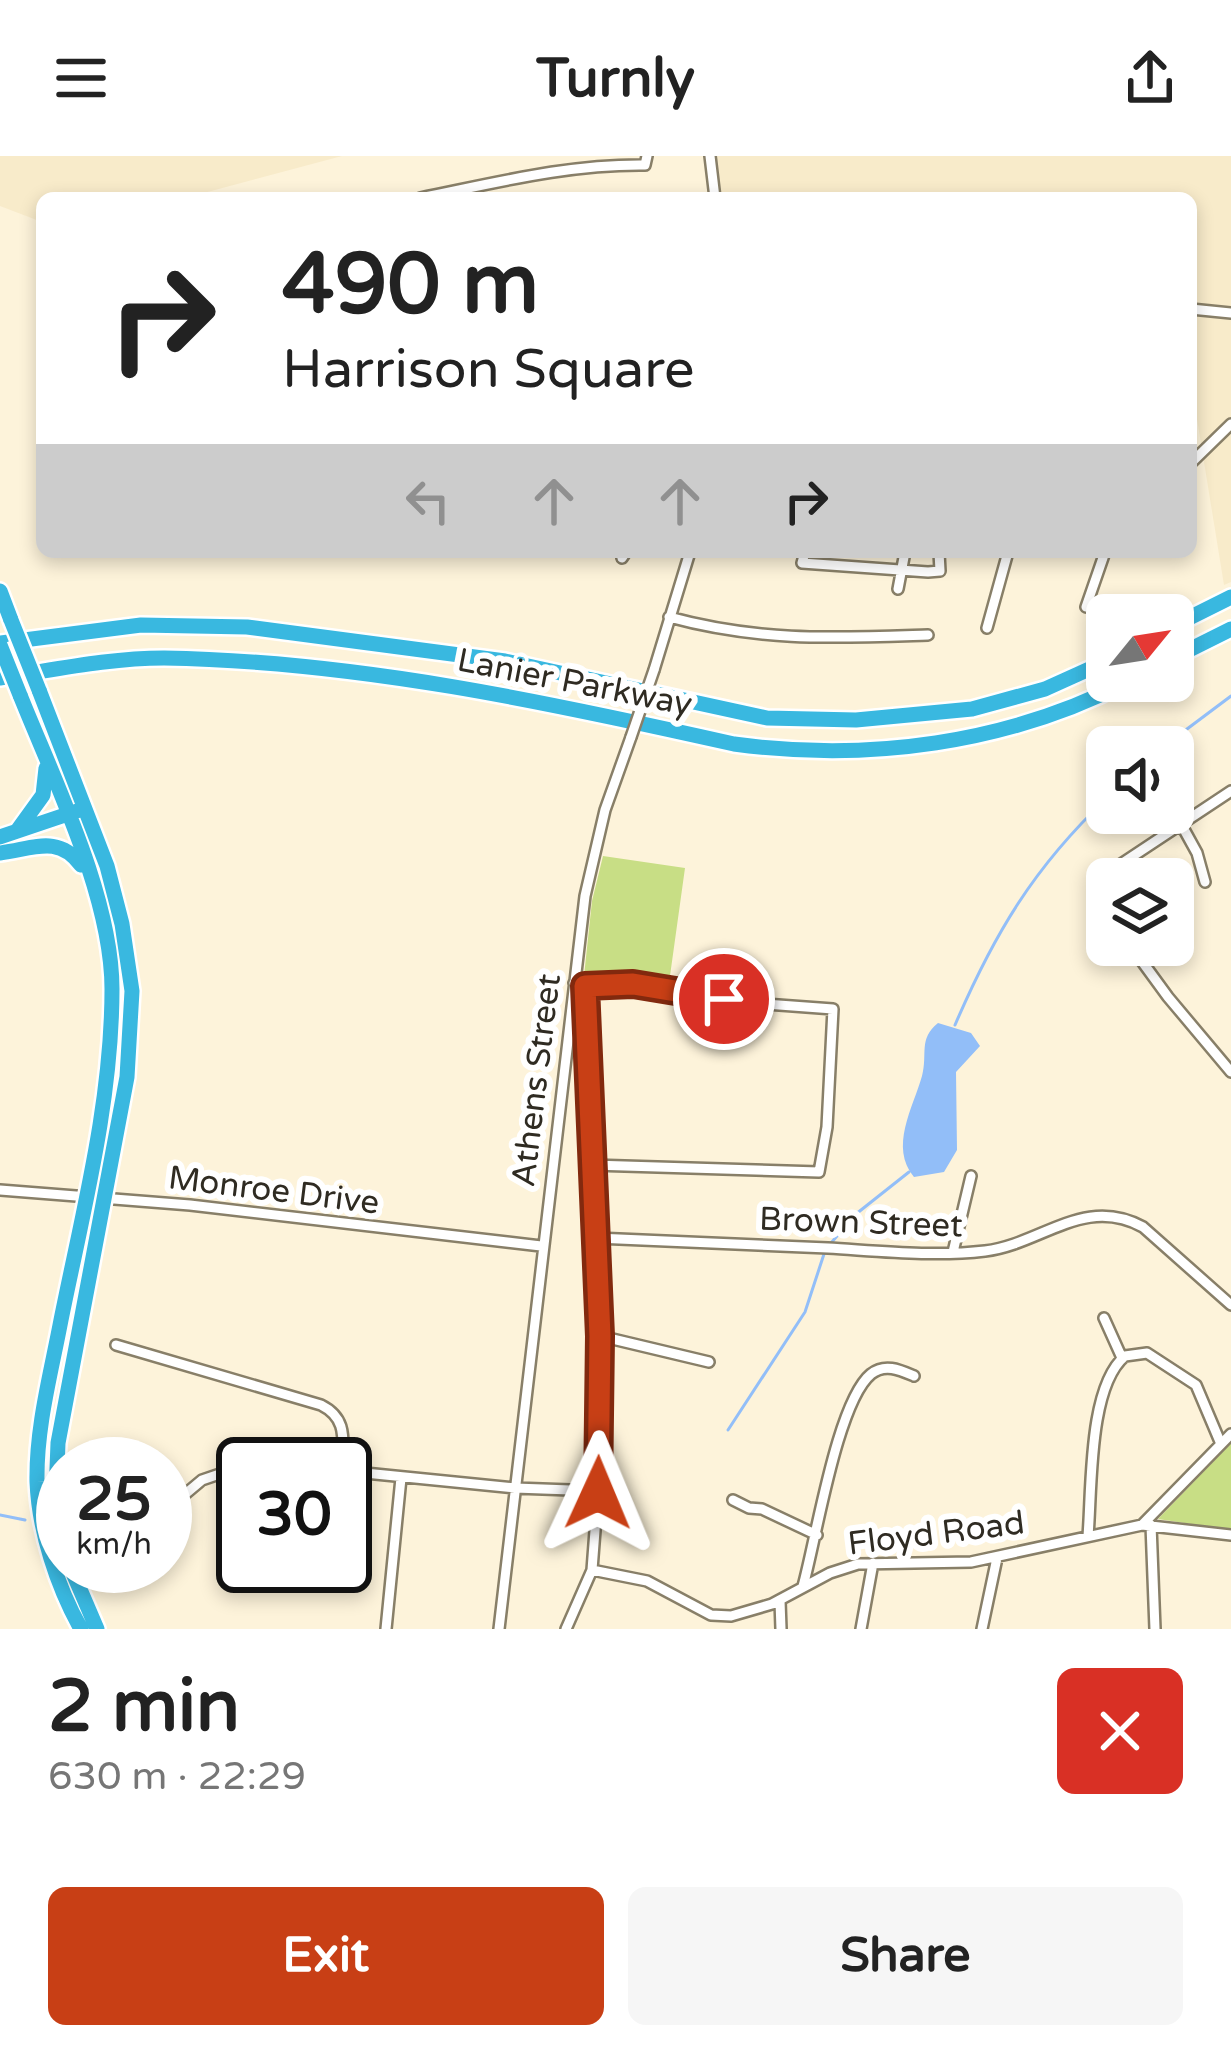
<!DOCTYPE html>
<html lang="en">
<head>
<meta charset="utf-8">
<style>
	body { margin:0; font-family:"Varela Round",sans-serif; background:#f6f6f6; color:#222; height:100vh; display:flex; flex-direction:column; font-size:45px; white-space:nowrap }
	* { box-sizing:border-box; margin:0 }
	p { font-size:39px; color:#767676 }
	.icon { flex:none; width:66px; height:66px; fill:none; stroke:currentColor; stroke-width:2; stroke-linecap:round; stroke-linejoin:round }
	.map { position:relative; height:1473px; overflow:hidden }
	.sheet { display:flex; flex-direction:column; background:#fff; flex:1 }
	.sheet>* { flex:none }
	.top-card { position:absolute; left:36px; top:36px; width:1161px; height:366px; border-radius:18px; box-shadow:0 6px 18px #0003; background:#fff; color:#222; overflow:hidden }
	.needle { width:78px; rotate:60deg }
	.controls { position:absolute; left:1086px; top:438px; display:grid; gap:24px }
	.controls a { display:grid; place-items:center; width:108px; height:108px; border-radius:18px; background:#fff; box-shadow:0 6px 18px #0003; font-size:60px }
	.speed { position:absolute; left:36px; top:1281px; display:flex; gap:24px; font-size:60px; font-weight:700; text-align:center }
	.speed>* { display:grid; place-content:center; width:156px; height:156px; border-radius:50%; background:#fff; box-shadow:0 6px 18px #0003; line-height:1 }
	.speed small { font-size:30px; font-weight:400 }
	.speed .limit { border:6px solid #111; border-radius:18px; background:#fff; color:#111 }
	.pin { position:absolute; display:grid; place-items:center; width:102px; height:102px; color:#fff; margin:-51px; border:6px solid #fff; border-radius:50%; box-shadow:0 3px 12px #0007 }
	.me { position:absolute; width:132px; margin:-66px; rotate:1deg; stroke-linejoin:round; filter:drop-shadow(0 0 9px #0008) }
	.turn { display:flex; align-items:center; gap:42px; height:252px; padding:0 48px; font-size:54px }
	.turn .icon { width:156px; height:156px; stroke-width:2.5 }
	.turn b { display:block; font-size:84px; line-height:102px }
	.lanes { display:flex; align-items:center; height:114px; padding:0 48px; background:#0003; justify-content:center; gap:60px; direction:ltr }
	.lanes .off { opacity:.35 }
	.round { display:grid; place-items:center; flex:none; width:126px; height:126px; border-radius:18px; background:#f6f6f6 }
	.overview { display:flex; align-items:center; justify-content:space-between; height:204px; padding:0 48px }
	h1 { font-size:72px; font-weight:800; line-height:90px }
	.cta { display:flex; gap:24px; margin-top:auto; padding:24px 48px }
	.cta a { flex:1; height:138px; border-radius:18px; background:#c83f15; color:#fff; font-size:48px; font-weight:800; line-height:138px; text-align:center }
	.cta a+a { background:#f6f6f6; color:#222 }
	header { display:flex; justify-content:space-between; align-items:center; height:156px; padding:0 48px; background:#fff; font-size:54px; font-weight:800 }
	.map>svg:first-child { display:block }
	.built { fill:#f8ebca }
	.green { fill:#c8de85 }
	.water { fill:#92bef8 }
	.lines { fill:none; stroke-linecap:round; stroke-linejoin:round }
	.stream { stroke:#92bef8; stroke-width:3 }
	.minor-casing { stroke:#887f68; stroke-width:14 }
	.highway-casing { stroke:#fff; stroke-width:20 }
	.minor { stroke:#fff; stroke-width:9 }
	.highway { stroke:#39b8e0; stroke-width:15 }
	.minor-bridge-casing { stroke:#887f68; stroke-width:14; stroke-linecap:butt }
	.highway-bridge-casing { stroke:#fff; stroke-width:20; stroke-linecap:butt }
	.minor-bridge { stroke:#fff; stroke-width:9 }
	.highway-bridge { stroke:#39b8e0; stroke-width:15 }
	.route-casing { stroke:#82290e; stroke-width:30 }
	.route { stroke:#c83f15; stroke-width:21 }
	.labels { text-anchor:middle; stroke-width:12; stroke-linejoin:round; paint-order:stroke }
	.street-label { font-size:33px; fill:#2f2b22; stroke:#fff }
</style>
</head>
<body>
<header><svg class="icon" aria-label="menu" viewBox="0 0 24 24"><path d="M4 6h16M4 12h16M4 18h16"/></svg>Turnly<svg class="icon" aria-label="share" viewBox="0 0 24 24"><path d="M12 15V3M7 8l5-5 5 5M5 13v7h14v-7"/></svg></header>
<div class="map">
<svg width="1231" height="1473" viewBox="0 0 1231 1473">
	<rect width="100%" height="100%" fill="#fdf3da"/>
	<path class="built" d="M0,0H342L185,42H42V66L0,50Z
		M710,0H1231V426L1224,429L1191,226V42H714Z"/>
	<path class="green" d="M603,700L685,712L669,827L584,820L592,745Z
		M1231,1287V1374L1158,1363Z"/>
	<path class="water" d="M938,867L971,877L980,890L956,916L957,994L944,1016L914,1021C889,991 913,952 922,920C928,898 918,883 938,867Z"/>
	<g class="lines">
		<path class="stream" d="M1163,591L1231,540
			M955,869C994,778 1034,711 1107,642
			M831,1087L856,1058L909,1016
			M728,1274L805,1156L824,1098
			M0,1359L25,1364"/>
		<g class="minor-casing">
			<path id="minor" d="M710,0L715,42
				M420,42C495,27 568,8 645,9L647,0
				M1191,153L1231,157
				M1191,307L1231,268
				M805,396L802,407L928,416L940,415L939,396
				M622,402L626,396
				M898,433L905,396
				M1086,451L1105,396
				M669,461C761,486 834,482 928,479
				M987,472L1008,396
				M654,514L690,396
				M1181,668L1197,697L1205,726
				M1114,723L1118,710L1231,635
				M1130,789L1168,841L1231,916
				M585,829L633,828L739,846L833,853L827,971L819,1016L592,1009
				M0,1034L190,1049L541,1090
				M596,1082C673,1085 750,1089 828,1092C879,1095 934,1101 985,1095C1042,1088 1084,1039 1143,1071L1231,1149
				M953,1096L971,1020
				M1104,1162L1122,1202
				M600,1180L709,1206
				M116,1189L321,1249C347,1262 343,1282 343,1308
				M260,1308H288
				M345,1315L515,1332L598,1335
				M733,1344L749,1352L762,1353L817,1379
				M165,1355L202,1324L243,1310
				M1142,1369L1231,1278
				M1151,1369L1155,1473
				M1088,1380C1092,1333 1088,1231 1125,1200L1147,1197L1196,1229L1221,1288
				M592,1414L647,1425L711,1459L731,1460L772,1448L830,1417L858,1408L971,1406L1142,1369L1231,1379
				M803,1430C816,1384 837,1246 871,1218C885,1207 900,1214 914,1220
				M780,1445L781,1473
				M386,1473L401,1322
				M499,1473L585,740L605,654L631,581
				M566,1473L592,1414L598,1335L600,1180L585,829L574,827
				M861,1473L873,1407
				M982,1473L997,1402"/>
		</g>
		<g class="highway-casing">
			<path id="highway" d="M0,435L11,464
				M1173,470L1231,441
				M0,487L141,469L247,471L505,505L767,562L856,564L972,553L1045,533L1107,505
				M1173,502L1231,473
				M0,522C54,514 109,502 164,502C356,505 547,546 734,588C868,606 1007,588 1129,525
				M39,534L107,710L122,768L132,835L127,921L58,1287L56,1338L63,1389
				M20,539C54,624 112,741 112,833C112,945 83,1055 61,1164C51,1217 36,1271 37,1326C39,1375 57,1430 81,1473
				M17,675L43,639L46,612
				M0,681L77,655
				M0,697C33,693 58,678 81,709
				M70,1410L97,1473"/>
		</g>
		<use href="#minor" class="minor"/>
		<use href="#highway" class="highway"/>
		<g class="minor-bridge-casing">
			<path id="minor-bridge" d="M631,581L654,514"/>
		</g>
		<g class="highway-bridge-casing">
			<path id="highway-bridge" d="M11,464L39,534
				M0,489L20,539"/>
		</g>
		<use href="#minor-bridge" class="minor-bridge"/>
		<use href="#highway-bridge" class="highway-bridge"/>
	</g>
	<g class="lines">
		<g class="route-casing">
			<path id="route" d="M598,1337L600,1180L585,830L633,828L724,843"/>
		</g>
		<use href="#route" class="route"/>
	</g>
	<g class="labels">
		<g class="street-label">
			<text transform="translate(575 525) rotate(11)" y="12">Lanier Parkway</text>
			<text transform="translate(535 924) rotate(-83)" y="12">Athens Street</text>
			<text transform="translate(274 1033) rotate(7)" y="12">Monroe Drive</text>
			<text transform="translate(861 1065) rotate(2)" y="12">Brown Street</text>
			<text transform="translate(936 1376) rotate(-7)" y="12">Floyd Road</text>
		</g>
	</g>
</svg>
<div class="controls">
<a><svg class="needle" viewBox="-14 -14 28 28"><path d="M0-13l5 13h-10z" fill="#e53935"/><path d="M0 13l5-13h-10z" fill="#767676"/></svg></a>
<a><svg class="icon" aria-label="sound" viewBox="0 0 24 24"><path d="M4 9h4l5-4v14l-5-4H4zM17 9q2 3 0 6"/></svg></a>
<a><svg class="icon" aria-label="layers" viewBox="0 0 24 24"><path d="M12 4l9 5-9 5-9-5zM3 14l9 5 9-5"/></svg></a>
</div>
<div class="speed"><div>25<small>km/h</small></div><div class="limit">30</div></div>
<div class="pin" style="left:724px;top:843px;background:#d93025"><svg class="icon" aria-label="arrive" viewBox="0 0 24 24"><path d="M6 21V4h12l-3 4 3 4H6"/></svg></div>
<svg class="me" style="left:598px;top:1337px" viewBox="-20 -20 40 40"><path d="M0-17L14 15 0 8-14 15z" fill="#c83f15" stroke="#fff" stroke-width="4"/></svg>
<div class="top-card">
<div class="turn"><svg class="icon" aria-label="right" viewBox="0 0 24 24"><path d="M7 20v-9h11M14 6l5 5-5 5"/></svg><div><b>490 m</b>Harrison Square</div></div>
<div class="lanes"><svg class="icon off" aria-label="left" viewBox="0 0 24 24"><path d="M17 20v-9H6M10 6l-5 5 5 5"/></svg><svg class="icon off" aria-label="ahead" viewBox="0 0 24 24"><path d="M12 20V5M6 11l6-6 6 6"/></svg><svg class="icon off" aria-label="ahead" viewBox="0 0 24 24"><path d="M12 20V5M6 11l6-6 6 6"/></svg><svg class="icon" aria-label="right" viewBox="0 0 24 24"><path d="M7 20v-9h11M14 6l5 5-5 5"/></svg></div>
</div>
</div>
<section class="sheet">
<div class="overview"><div><h1>2 min</h1><p>630 m · 22:29</p></div><a class="round" style="background:#d93025;color:#fff"><svg class="icon" aria-label="close" viewBox="0 0 24 24"><path d="M6 6l12 12M18 6L6 18"/></svg></a></div>
<div class="cta"><a>Exit</a><a>Share</a></div>
</section>
</body>
</html>
